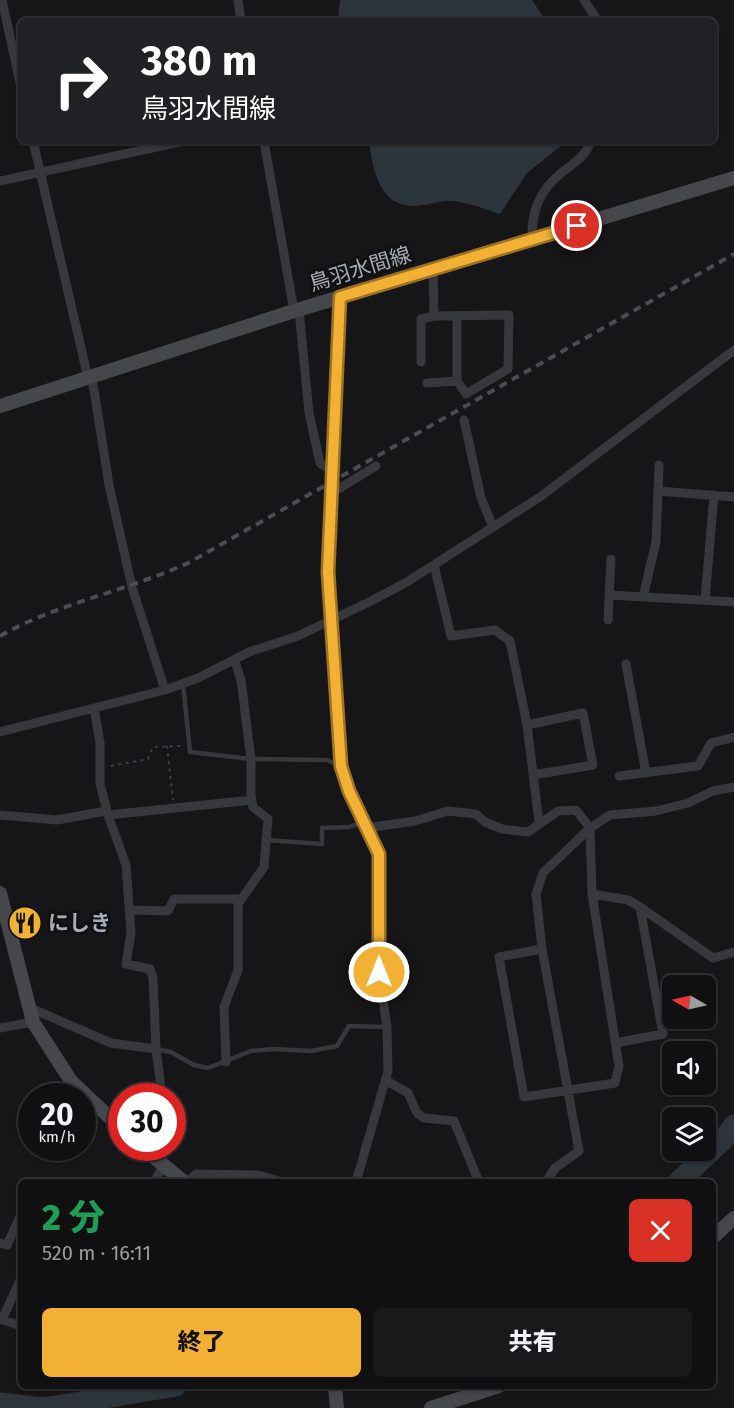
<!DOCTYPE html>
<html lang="ja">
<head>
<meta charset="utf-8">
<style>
	body { margin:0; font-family:"Fira Sans","Noto Sans JP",sans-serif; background:#19191b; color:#f1f3f6; height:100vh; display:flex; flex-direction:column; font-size:22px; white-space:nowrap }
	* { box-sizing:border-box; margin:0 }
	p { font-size:20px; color:#9c9d9f }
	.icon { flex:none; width:33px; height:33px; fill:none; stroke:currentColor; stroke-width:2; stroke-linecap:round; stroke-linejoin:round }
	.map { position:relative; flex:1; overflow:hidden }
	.sheet { position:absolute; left:18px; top:1179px; width:698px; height:210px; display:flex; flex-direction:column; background:#101012; border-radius:9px; box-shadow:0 2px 4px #0004,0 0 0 2px #303032 }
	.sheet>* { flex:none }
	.guide { position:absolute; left:18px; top:18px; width:699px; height:126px; border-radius:9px; box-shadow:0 2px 4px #0004,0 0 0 2px #303032; background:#202124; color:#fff; overflow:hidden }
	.needle { width:39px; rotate:279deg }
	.buttons { position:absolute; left:662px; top:975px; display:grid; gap:12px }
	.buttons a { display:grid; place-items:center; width:54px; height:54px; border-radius:9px; background:#101012; box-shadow:0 2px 4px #0004,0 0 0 2px #303032; font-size:30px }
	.speed { position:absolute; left:18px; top:1083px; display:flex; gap:12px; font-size:30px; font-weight:700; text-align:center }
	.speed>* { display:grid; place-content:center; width:78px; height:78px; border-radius:50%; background:#101012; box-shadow:0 2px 4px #0004,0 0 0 2px #303032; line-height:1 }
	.speed small { font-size:15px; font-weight:400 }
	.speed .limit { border:9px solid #d22; background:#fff; color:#111 }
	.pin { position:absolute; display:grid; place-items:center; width:51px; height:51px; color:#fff; margin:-26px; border:3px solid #fff; border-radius:50%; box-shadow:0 2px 6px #0007 }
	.me { position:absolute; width:66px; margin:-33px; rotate:0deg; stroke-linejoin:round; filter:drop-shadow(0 0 4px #0008) }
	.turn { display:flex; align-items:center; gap:21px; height:126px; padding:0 24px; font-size:27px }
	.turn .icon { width:78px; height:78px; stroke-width:2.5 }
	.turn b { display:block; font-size:42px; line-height:51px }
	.round { display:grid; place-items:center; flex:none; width:63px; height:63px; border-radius:9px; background:#19191b }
	.summary { display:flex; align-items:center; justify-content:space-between; height:102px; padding:0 24px }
	h1 { font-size:36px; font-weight:800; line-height:45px; color:#1e9e55 }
	.primary-button { display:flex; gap:12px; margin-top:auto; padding:12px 24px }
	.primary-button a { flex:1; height:69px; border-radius:9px; background:#f2b134; color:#111; font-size:24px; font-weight:800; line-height:69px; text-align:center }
	.primary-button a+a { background:#19191b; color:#f1f3f6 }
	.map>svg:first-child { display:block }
	.water { fill:#2c353c }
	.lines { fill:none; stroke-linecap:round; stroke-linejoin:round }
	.river { stroke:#2c353c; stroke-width:21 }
	.path { stroke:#3d3f44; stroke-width:2; stroke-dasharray:3 4.5; stroke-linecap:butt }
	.lane { stroke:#37383d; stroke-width:4.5 }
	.street { stroke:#37383d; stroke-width:9 }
	.secondary { stroke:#45474d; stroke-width:14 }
	.rail { stroke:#4a4c52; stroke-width:4; stroke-dasharray:8 6; stroke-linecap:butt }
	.route-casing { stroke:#9d7322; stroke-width:15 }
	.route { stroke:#f2b134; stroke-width:10 }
	.labels { text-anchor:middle; stroke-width:6; stroke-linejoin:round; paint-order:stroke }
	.street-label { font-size:21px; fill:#a8adb8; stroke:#111113 }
	.poi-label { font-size:21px; font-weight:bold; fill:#a8adb8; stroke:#111113; text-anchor:start }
</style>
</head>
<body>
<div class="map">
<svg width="734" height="1408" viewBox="0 0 734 1408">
	<rect width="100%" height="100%" fill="#161618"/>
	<path class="water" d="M340,0H532L546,21H338Z
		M369,141H567L527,173L500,214C484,209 463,200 446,201C435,202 425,206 414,206C378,206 373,168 369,141Z"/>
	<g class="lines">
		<path class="river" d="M678,1182L723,1140L734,1125
			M0,1403L44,1408L176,1386"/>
		<path class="path" d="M167,746L173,800
			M111,766L148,759L153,747L180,746"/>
		<path class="lane" d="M183,684L190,752L251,759L327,760L341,766
			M266,840L322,844V828L349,827L363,822
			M156,1049L171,1052L194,1065L208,1068L251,1051L273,1049L311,1051L337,1046L349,1026L386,1027"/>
		<path class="street" d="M2,0L21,87
			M238,0L241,21
			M584,0L598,21
			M33,141L88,378
			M264,141L294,311
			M0,181L184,141
			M532,240C531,215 539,191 560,174C573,163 585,158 591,141
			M433,269L434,316
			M340,297L328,572L336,722L341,766L349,791L379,854V972L387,1027L388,1071L356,1182
			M299,310L309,413L320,463L332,471
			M421,362V319L434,316L509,315L508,369L466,394L457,381V316
			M92,377L109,485L132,587L165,690
			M427,383L457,381
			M464,420L481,498L493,527
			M658,491L734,497
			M332,493L376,466
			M434,565L451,636L495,630L510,641L527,725L539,822
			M609,595L734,602
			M643,597L656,542L659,465
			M705,600L714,495
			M608,620L611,559
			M626,664L646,773
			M94,708L100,743V784L108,815L126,865L131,933L126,964L150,969L153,978L156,1049L162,1096
			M527,725L583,713L593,765L533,775
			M0,732L165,690L198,678L249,652L298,636L371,601L407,582L540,497L734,350
			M619,776L698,766L711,743L734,737
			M0,815L57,820L106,811
			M108,815L252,800
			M366,828L415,821L448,811L476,814L485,822L502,829L528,832L558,811L576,810L590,828L592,894L619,1066L615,1083L524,1097L499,957L542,949
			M592,894L628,900L640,907L663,1034L615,1043
			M640,907L713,958L734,952
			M130,910L168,911L174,899H242
			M28,1007L111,1043L156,1049
			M0,1028L33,1022
			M226,1062L224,1007L238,970V904L264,867L268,819L253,807L251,797V759L241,680L235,662
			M385,1080L408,1093L417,1113L424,1118L454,1121L479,1182
			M154,1182L164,1165
			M188,1182L196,1174L258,1175L282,1182
			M546,1182L555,1168L579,1151L542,949L536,894L543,873L590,828L610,815L656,811L688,803L713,791L734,787
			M0,1243L7,1245L21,1215
			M0,1319L21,1326
			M2,1320L21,1278"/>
		<path class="secondary" d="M0,406L294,311L734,178
			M0,893L33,1022L71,1081L122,1129
			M143,1148L184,1182
			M712,1238L734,1218
			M335,1386L337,1408
			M431,1408L499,1386"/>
		<path class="rail" d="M0,636C60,602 128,591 190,562L734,254"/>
	</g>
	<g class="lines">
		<g class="route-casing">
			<path id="route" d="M379,972V854L349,791L341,766L328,572L340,297L577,226"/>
		</g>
		<use href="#route" class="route"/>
	</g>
	<defs>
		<g id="restaurant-disc" transform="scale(1.725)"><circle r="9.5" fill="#f2b134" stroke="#111113"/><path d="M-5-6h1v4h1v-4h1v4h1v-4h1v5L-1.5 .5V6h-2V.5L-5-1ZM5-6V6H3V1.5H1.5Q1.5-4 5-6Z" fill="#111"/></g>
	</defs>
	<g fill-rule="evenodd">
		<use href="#restaurant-disc" x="25" y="923"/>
	</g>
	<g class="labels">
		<g class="street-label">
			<text transform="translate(360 269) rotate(-17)" y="7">鳥羽水間線</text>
		</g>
		<g class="poi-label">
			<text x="48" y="930">にしき</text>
		</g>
	</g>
</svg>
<div class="buttons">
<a><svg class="needle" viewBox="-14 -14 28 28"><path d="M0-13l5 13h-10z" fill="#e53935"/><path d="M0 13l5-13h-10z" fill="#9c9d9f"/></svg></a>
<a><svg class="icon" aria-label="sound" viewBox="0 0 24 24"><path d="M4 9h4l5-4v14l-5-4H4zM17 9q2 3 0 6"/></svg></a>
<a><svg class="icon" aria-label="layers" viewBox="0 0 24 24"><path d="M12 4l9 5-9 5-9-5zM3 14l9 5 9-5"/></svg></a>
</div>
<div class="speed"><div>20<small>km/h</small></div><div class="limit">30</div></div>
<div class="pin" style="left:577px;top:226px;background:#d93025"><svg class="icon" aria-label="arrive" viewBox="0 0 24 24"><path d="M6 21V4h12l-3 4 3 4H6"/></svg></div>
<svg class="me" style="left:379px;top:972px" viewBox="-20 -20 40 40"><circle r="17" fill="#f2b134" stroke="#fff" stroke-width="3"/><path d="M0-11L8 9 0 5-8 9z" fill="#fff"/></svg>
<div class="guide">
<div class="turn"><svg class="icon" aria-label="right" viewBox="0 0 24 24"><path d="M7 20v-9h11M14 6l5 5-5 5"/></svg><div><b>380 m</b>鳥羽水間線</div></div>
</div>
<section class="sheet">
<div class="summary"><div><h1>2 分</h1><p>520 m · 16:11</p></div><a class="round" style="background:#d93025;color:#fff"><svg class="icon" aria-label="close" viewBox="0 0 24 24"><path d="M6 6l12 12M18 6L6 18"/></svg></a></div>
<div class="primary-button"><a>終了</a><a>共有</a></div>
</section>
</div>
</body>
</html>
